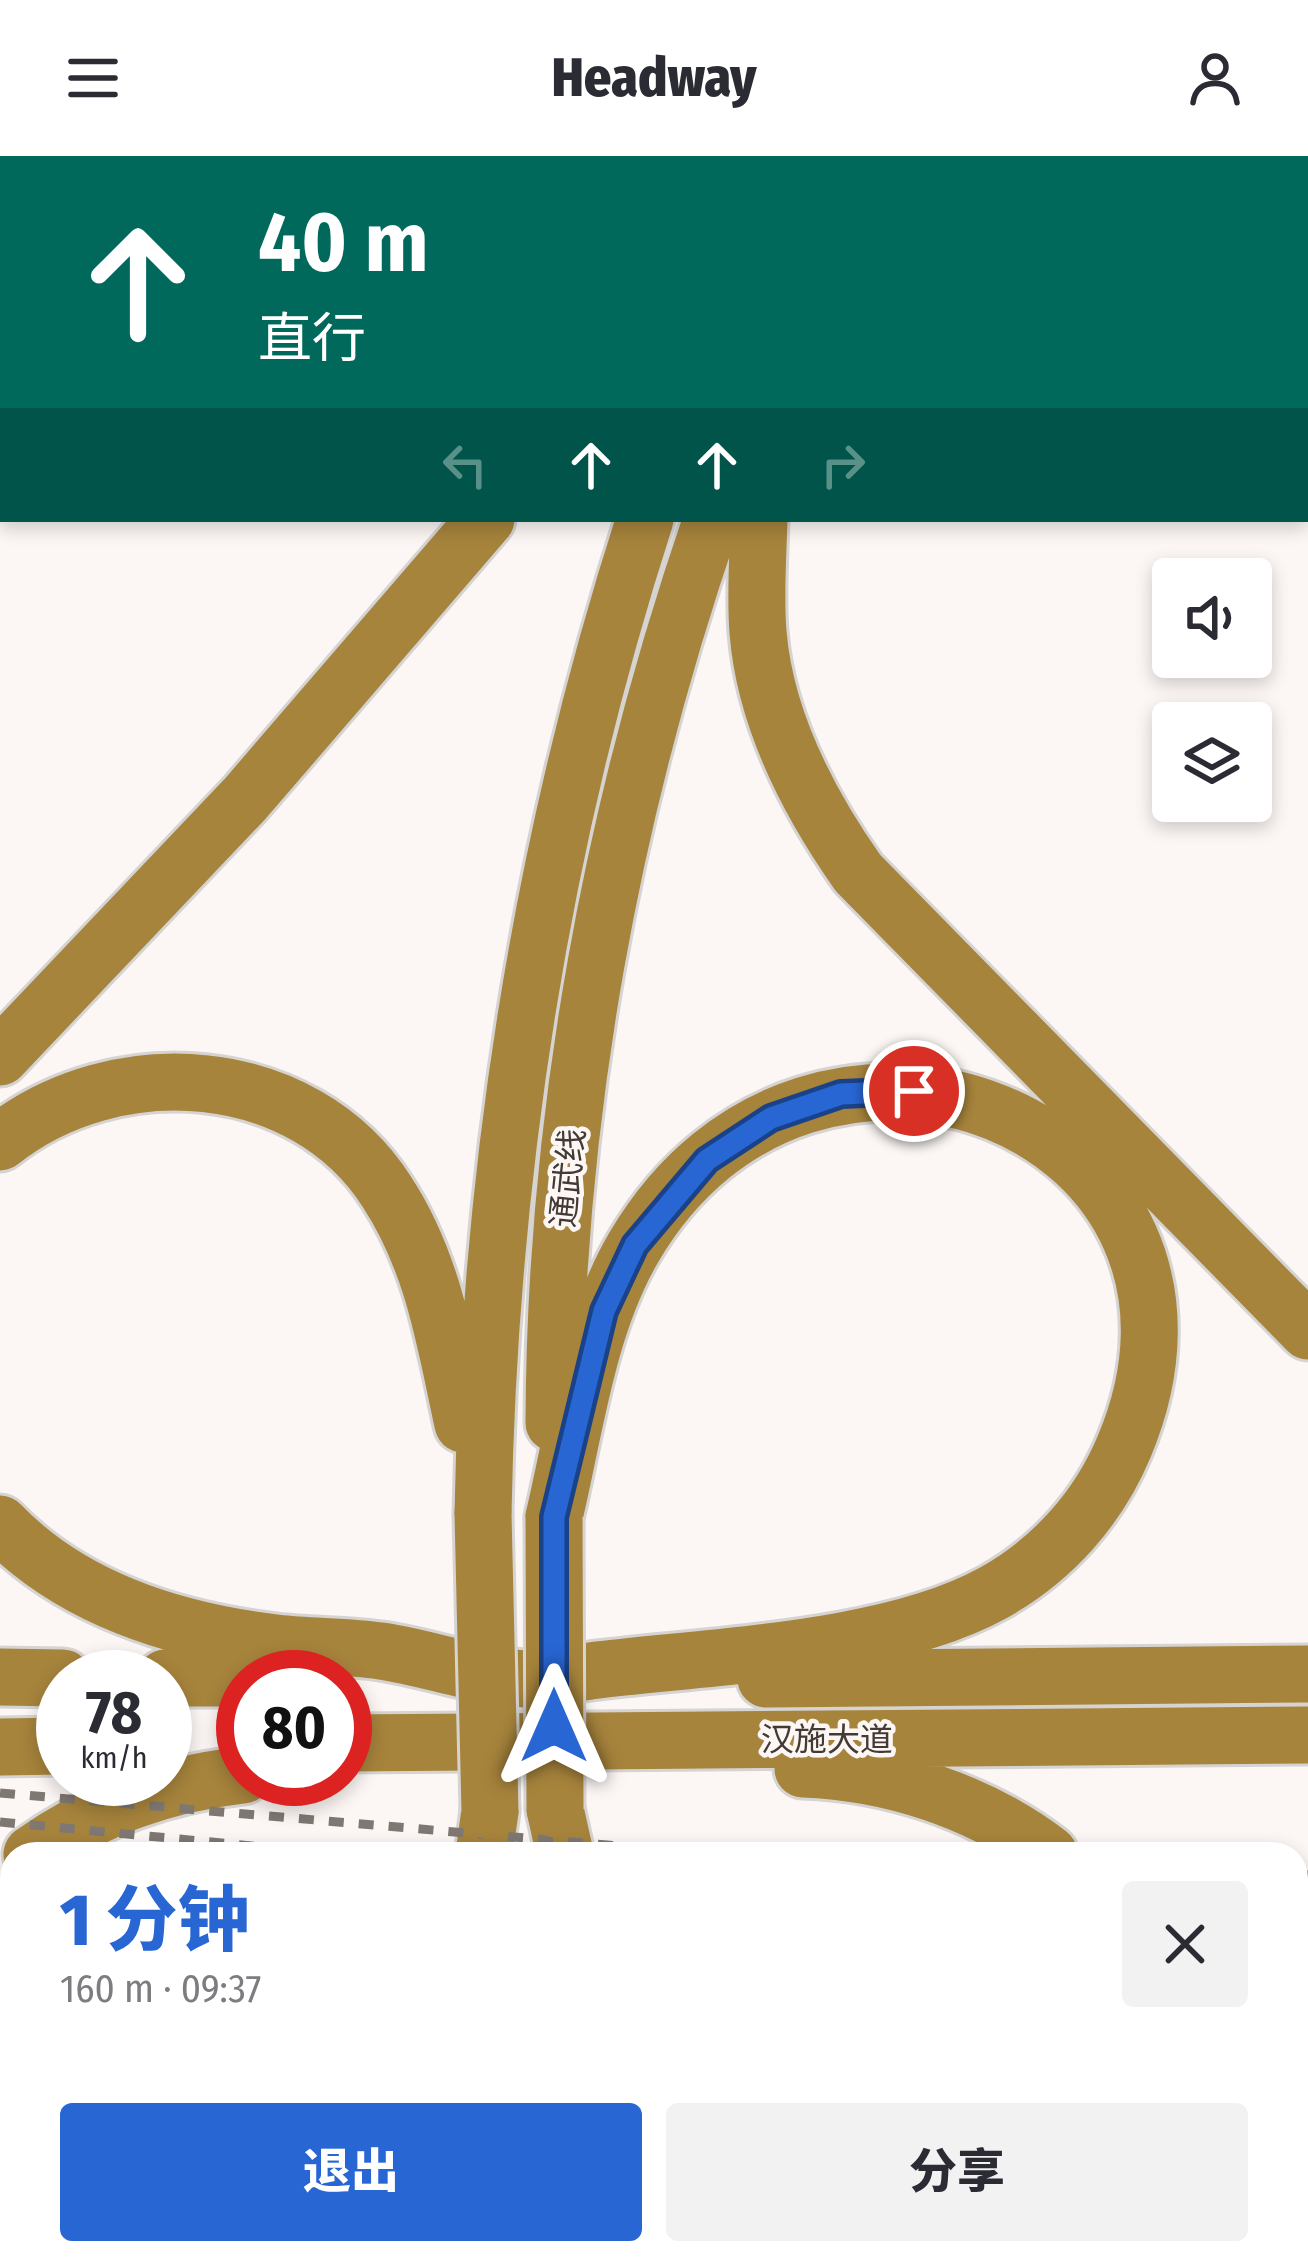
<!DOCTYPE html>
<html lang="zh">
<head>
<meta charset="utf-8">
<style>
	body { margin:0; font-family:"Fira Sans Condensed","Noto Sans SC",sans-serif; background:#f2f2f3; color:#2b2b33; height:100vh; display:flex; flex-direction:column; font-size:45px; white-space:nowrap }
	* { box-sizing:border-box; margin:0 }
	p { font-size:39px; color:#7c7c81 }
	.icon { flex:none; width:66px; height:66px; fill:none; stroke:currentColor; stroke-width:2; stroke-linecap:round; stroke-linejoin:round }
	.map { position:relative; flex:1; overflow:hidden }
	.details { position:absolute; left:0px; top:1686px; width:1308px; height:423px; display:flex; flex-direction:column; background:#fff; border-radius:36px 36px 0 0; box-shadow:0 6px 18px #0003 }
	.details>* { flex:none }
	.guide { position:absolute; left:0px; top:0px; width:1308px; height:366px; box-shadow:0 6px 18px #0003; background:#00695c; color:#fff; overflow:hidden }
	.controls { position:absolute; left:1152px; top:402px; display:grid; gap:24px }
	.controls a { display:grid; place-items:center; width:120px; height:120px; border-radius:12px; background:#fff; box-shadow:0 6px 18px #0003; font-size:60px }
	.speed { position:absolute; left:36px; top:1494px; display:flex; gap:24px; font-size:60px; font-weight:700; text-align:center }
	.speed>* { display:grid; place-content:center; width:156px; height:156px; border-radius:50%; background:#fff; box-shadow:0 6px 18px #0003; line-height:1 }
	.speed small { font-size:30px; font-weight:400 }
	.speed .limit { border:18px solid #d22; background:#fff; color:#111 }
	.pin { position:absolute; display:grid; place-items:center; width:102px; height:102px; color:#fff; margin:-51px; border:6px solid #fff; border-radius:50%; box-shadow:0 3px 12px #0007 }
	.me { position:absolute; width:132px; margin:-66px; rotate:0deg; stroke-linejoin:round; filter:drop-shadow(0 0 9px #0008) }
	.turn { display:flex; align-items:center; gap:42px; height:252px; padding:0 60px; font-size:54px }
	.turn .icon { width:156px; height:156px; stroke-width:2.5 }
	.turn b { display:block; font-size:84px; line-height:102px }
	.lanes { display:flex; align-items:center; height:114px; padding:0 60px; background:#0003; justify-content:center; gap:60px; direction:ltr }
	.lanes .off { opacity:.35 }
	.round { display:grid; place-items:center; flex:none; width:126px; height:126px; border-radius:12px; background:#f2f2f3 }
	.summary { display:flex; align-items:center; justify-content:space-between; height:204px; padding:0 60px }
	h1 { font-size:72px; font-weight:800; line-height:90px; color:#2866d3 }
	.action { display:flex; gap:24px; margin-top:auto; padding:24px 60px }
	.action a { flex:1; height:138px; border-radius:12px; background:#2866d3; color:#fff; font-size:48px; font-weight:800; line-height:138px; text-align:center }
	.action a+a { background:#f2f2f3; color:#2b2b33 }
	header { display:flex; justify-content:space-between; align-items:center; height:156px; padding:0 60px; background:#fff; font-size:54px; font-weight:800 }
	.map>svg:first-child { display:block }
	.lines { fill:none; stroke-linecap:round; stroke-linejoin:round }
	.highway-casing { stroke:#d6d4d2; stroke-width:63 }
	.highway { stroke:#a7843c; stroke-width:57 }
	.rail { stroke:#7e7772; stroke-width:9; stroke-dasharray:15 15; stroke-linecap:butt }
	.highway-bridge-casing { stroke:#d6d4d2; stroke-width:63; stroke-linecap:butt }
	.highway-bridge { stroke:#a7843c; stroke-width:57 }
	.route-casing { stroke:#1a4289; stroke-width:30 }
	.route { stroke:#2866d3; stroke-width:21 }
	.labels { text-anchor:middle; stroke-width:9; stroke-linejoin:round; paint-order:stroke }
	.street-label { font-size:33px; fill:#433a34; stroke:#fcf7f4 }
</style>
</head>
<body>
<header><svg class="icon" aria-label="menu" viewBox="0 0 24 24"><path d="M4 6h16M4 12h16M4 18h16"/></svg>Headway<svg class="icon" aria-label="person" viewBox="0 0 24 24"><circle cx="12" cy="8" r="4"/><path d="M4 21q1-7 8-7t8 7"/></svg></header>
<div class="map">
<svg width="1308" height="2107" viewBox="0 0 1308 2107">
	<rect width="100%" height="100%" fill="#fcf7f4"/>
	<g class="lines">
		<g class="highway-casing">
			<path id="highway" d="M763,3L765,0
				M878,3L880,0
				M759,363C758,400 755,439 758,476C765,564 808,646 858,717L1308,1175
				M0,901L245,643L486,363
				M0,986C115,894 304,906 387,1036C434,1108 445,1186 463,1268
				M554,1267C555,960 612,653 712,363
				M483,1358C489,1020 541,685 645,363
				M0,1368C71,1442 175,1475 276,1487C311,1491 347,1490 381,1495C430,1502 483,1523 532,1523C551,1522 571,1518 590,1515C710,1500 888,1495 993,1437C1052,1404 1098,1353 1124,1291C1260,969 812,788 634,1091C587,1171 575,1273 554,1361
				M0,1521L63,1522
				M165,1522H243
				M766,1523L1308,1518
				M345,1587L1308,1579
				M0,1591L63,1590
				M803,1613C889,1616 980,1645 1049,1698
				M555,1653L565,1698
				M32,1698C96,1652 165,1628 243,1619
				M484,1698L490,1655
				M1296,1933L1308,1921
				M21,2097L35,2107
				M503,2097V2107
				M560,2097V2107
				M712,2097L726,2107
				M349,2107L360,2097
				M1046,2107L1058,2097
				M1126,2107L1136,2097"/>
		</g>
		<use href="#highway" class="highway"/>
		<path class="rail" d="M0,1637L712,1698
			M0,1666L337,1698
			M1296,1719H1308
			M1296,1749H1308"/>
		<g class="highway-bridge-casing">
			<path id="highway-bridge" d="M483,1358L490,1655
				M554,1361L555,1653"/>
		</g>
		<use href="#highway-bridge" class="highway-bridge"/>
	</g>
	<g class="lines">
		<g class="route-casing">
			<path id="route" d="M554,1570V1361L604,1155L635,1089L707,1004L771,962L841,938L914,935"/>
		</g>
		<use href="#route" class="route"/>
	</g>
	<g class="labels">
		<g class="street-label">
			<text transform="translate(567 1022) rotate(-84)" y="12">通武线</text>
			<text x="827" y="1595">汉施大道</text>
		</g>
	</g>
</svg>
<div class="controls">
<a><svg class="icon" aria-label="sound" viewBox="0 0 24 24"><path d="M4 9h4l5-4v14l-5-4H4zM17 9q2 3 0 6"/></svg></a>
<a><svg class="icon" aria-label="layers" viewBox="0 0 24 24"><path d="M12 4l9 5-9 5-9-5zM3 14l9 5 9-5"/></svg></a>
</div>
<div class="speed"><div>78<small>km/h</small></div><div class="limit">80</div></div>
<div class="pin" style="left:914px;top:935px;background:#d93025"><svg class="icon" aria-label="arrive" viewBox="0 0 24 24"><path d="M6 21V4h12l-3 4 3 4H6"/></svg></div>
<svg class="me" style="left:554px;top:1570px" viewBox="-20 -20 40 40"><path d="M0-17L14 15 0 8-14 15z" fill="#2866d3" stroke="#fff" stroke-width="4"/></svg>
<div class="guide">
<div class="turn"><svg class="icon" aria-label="ahead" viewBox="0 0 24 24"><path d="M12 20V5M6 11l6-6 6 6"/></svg><div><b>40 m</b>直行</div></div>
<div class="lanes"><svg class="icon off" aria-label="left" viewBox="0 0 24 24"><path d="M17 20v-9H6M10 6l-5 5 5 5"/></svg><svg class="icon" aria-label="ahead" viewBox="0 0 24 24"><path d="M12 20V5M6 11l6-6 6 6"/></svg><svg class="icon" aria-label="ahead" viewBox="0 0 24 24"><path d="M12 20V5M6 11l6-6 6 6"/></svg><svg class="icon off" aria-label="right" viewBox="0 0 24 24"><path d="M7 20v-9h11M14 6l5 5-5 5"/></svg></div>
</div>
<section class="details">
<div class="summary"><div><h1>1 分钟</h1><p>160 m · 09:37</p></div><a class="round"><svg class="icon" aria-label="close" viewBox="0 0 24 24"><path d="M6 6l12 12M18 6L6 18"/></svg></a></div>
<div class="action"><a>退出</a><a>分享</a></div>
</section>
</div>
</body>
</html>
